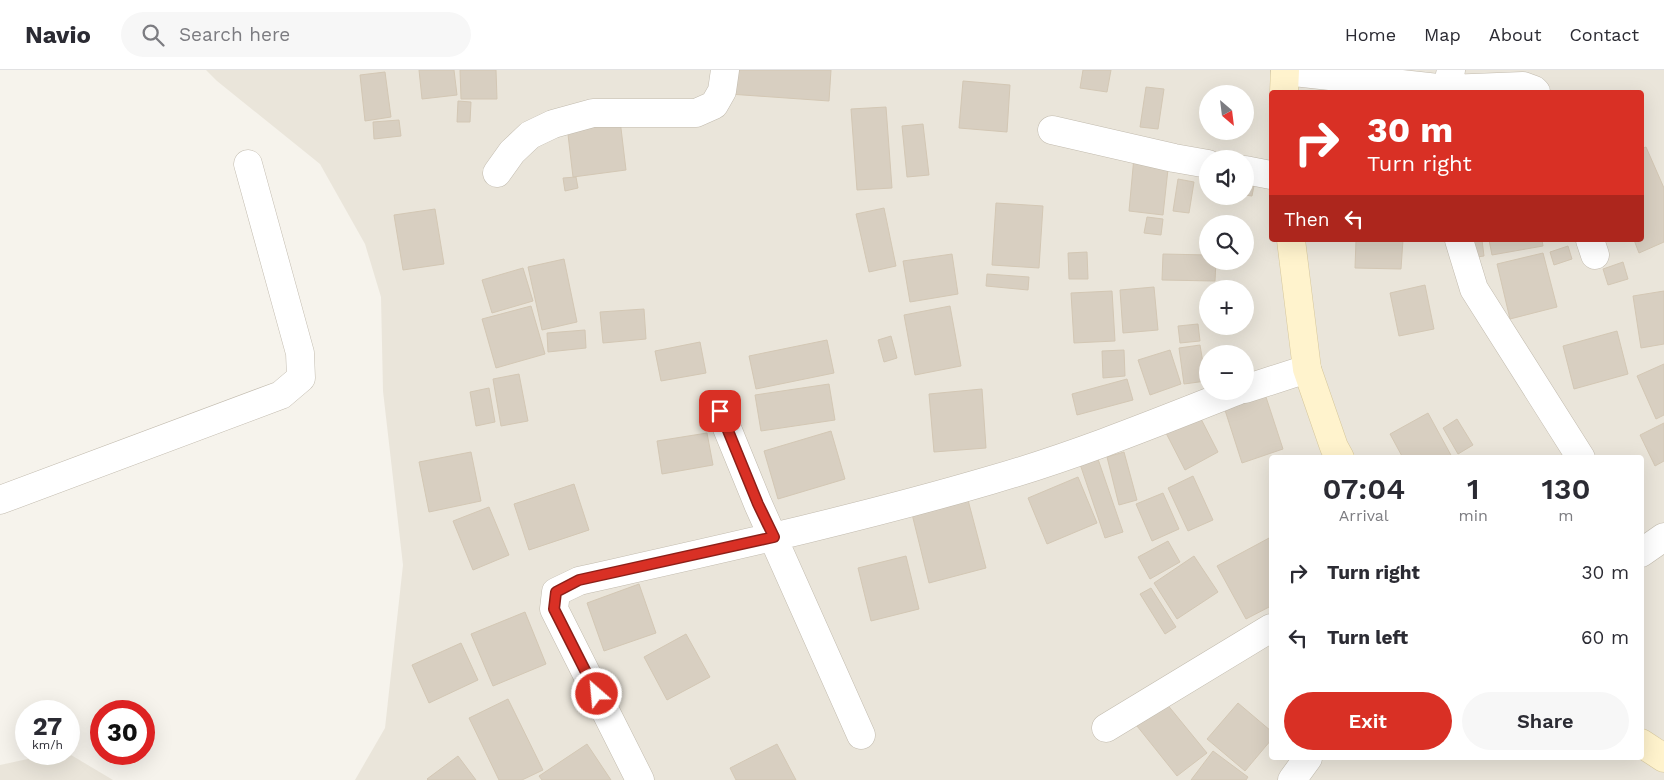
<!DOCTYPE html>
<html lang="en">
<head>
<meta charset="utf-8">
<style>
	body { margin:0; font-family:"Work Sans",sans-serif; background:#f7f7f7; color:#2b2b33; height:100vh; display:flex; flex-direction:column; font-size:19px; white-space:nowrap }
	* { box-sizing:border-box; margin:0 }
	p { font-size:16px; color:#7c7c81 }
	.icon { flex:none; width:28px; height:28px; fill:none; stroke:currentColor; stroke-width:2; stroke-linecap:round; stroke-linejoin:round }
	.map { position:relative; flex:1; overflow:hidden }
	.drawer { position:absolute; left:1269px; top:385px; width:375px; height:305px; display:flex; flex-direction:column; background:#fff; border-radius:5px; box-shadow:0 5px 20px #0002 }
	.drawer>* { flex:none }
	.hud { position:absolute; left:1269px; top:20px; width:375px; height:152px; border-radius:5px; box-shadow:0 5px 20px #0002; background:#d93025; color:#fff; overflow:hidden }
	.needle { width:32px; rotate:152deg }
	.tools { position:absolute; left:1199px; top:15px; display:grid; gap:10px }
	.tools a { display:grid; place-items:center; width:55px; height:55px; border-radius:50%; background:#fff; box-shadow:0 5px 20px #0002; font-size:25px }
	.speed { position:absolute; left:15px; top:630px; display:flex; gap:10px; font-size:25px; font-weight:700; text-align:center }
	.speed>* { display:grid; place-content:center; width:65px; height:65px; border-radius:50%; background:#fff; box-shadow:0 5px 20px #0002; line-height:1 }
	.speed small { font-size:12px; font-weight:400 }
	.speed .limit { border:8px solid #d22; background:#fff; color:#111 }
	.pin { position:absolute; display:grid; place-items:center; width:42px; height:42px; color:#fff; margin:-21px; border-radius:10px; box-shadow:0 2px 8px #0006 }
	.me { position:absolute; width:55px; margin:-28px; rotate:333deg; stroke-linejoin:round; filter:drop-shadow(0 0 4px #0008) }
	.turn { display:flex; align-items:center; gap:18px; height:105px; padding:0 15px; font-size:22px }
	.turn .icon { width:65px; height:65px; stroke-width:2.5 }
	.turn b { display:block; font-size:35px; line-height:42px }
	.then { display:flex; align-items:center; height:48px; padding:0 15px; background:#0003; gap:10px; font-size:19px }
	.eta { display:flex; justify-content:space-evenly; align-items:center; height:85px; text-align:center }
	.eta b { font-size:30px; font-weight:600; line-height:35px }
	.button { display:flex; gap:10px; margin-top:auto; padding:10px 15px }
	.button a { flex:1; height:58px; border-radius:30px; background:#d93025; color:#fff; font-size:20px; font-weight:600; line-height:58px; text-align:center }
	.button a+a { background:#f7f7f7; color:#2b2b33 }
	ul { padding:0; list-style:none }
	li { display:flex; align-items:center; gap:15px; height:65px; padding:0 15px }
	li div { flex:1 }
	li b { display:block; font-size:19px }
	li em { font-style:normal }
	header { display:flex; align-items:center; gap:30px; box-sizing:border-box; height:70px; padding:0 25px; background:#fff; border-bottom:1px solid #e1e1e2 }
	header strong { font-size:24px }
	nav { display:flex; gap:28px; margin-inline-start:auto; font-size:18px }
	.search { width:350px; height:45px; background:#f7f7f7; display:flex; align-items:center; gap:12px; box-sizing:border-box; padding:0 18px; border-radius:28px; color:#7c7c81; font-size:19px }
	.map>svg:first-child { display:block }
	.residential { fill:#eae5da; fill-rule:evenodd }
	.building { fill:#d8cfc1; stroke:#d3c7b4 }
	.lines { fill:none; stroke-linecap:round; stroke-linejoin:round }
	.street-casing { stroke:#c2bbae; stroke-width:29 }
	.secondary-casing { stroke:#d6c79b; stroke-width:29 }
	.street { stroke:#fff; stroke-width:28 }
	.secondary { stroke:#fff3cd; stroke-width:28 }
	.route-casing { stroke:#8d1f18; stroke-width:12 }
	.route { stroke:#d93025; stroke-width:9 }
</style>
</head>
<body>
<header>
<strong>Navio</strong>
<div class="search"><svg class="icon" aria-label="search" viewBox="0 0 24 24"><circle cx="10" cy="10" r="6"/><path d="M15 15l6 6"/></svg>Search here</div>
<nav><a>Home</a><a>Map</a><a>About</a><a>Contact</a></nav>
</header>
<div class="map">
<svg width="1664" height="710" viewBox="0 0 1664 710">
	<rect width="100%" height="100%" fill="#f6f3ec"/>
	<path class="residential" d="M206,0H1664V710H355L385,658L403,495L383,321L381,227L365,174L320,94L217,11ZM1271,22H1641V170H1271ZM1208,24H1245V61H1208ZM1208,89H1245V126H1208ZM1208,154H1245V191H1208ZM1208,219H1245V256H1208ZM1208,284H1245V321H1208ZM1271,388H1641V688H1271Z
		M51,684L71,685L113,710H0V695Z"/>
	<path class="building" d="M419,0H454L457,25L422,29Z
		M460,0H496L497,29H461Z
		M731,0H831L829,31L729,24Z
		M1083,0H1111L1107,22L1080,18Z
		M385,2L391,47L365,51L360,5Z
		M963,11L1010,15L1007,62L959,58Z
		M1146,17L1164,19L1158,59L1140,57Z
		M458,31L471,32L470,52H457Z
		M886,37L892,118L857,120L851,39Z
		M399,50L401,66L374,69L373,52Z
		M620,50L626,100L573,107L567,56Z
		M923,54L929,105L907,107L902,56Z
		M1646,77L1664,118V172L1639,183L1634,170H1641V79Z
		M1134,87L1169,90L1163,145L1129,141Z
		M576,107L578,118L565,121L563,108Z
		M1245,108L1255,110L1252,126L1245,125Z
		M1178,109L1194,112L1189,143L1173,141Z
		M996,133L1043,136L1039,198L992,195Z
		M884,138L896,196L869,202L856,144Z
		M435,139L444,194L403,200L394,145Z
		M1147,147L1163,149L1161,165L1144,163Z
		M1356,170H1403L1401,199L1355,198Z
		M1467,170H1482L1484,186L1470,188Z
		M1489,170H1542L1543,176L1492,185Z
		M1568,176L1572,189L1554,195L1550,182Z
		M1087,182L1088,209H1069L1068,183Z
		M1543,183L1557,237L1510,249L1497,194Z
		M952,184L958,224L910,232L903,191Z
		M1163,184L1208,185V191H1216L1215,211L1162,210Z
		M564,189L577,252L542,260L528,197Z
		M1623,192L1628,209L1608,215L1603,199Z
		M523,198L533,231L492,243L482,210Z
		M987,204L1029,207L1028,220L986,216Z
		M1425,215L1434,259L1399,266L1390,223Z
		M1154,217L1158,260L1123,263L1120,220Z
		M1112,221L1115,271L1074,273L1071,223Z
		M1664,221V274L1641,278L1633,226Z
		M531,236L545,284L496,298L482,249Z
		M950,236L961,296L915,305L904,245Z
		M644,239L646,269L603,273L600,242Z
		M1198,254L1200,271L1180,273L1178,256Z
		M585,260L586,278L548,282L547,263Z
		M1617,261L1628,304L1574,319L1563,276Z
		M891,266L897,288L884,292L878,270Z
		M827,270L834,303L756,319L749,286Z
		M700,272L706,303L661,311L655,281Z
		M1200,275L1206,311L1184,314L1179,278Z
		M1124,280L1125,306L1103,308L1102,281Z
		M1170,280L1181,314L1150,325L1138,290Z
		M1664,294V345L1656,349L1637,306Z
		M519,304L528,351L501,356L493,309Z
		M1127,309L1133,330L1077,345L1072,324Z
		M829,314L835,350L761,361L755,325Z
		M489,318L495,352L476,356L470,322Z
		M982,319L986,378L934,382L929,324Z
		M1265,324L1283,379L1242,393L1224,337Z
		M1428,343L1452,387L1403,388L1390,364Z
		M1199,345L1218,382L1185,400L1166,363Z
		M1457,349L1473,375L1458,384L1443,358Z
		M1664,353V391L1655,396L1640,365Z
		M831,361L845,409L778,429L764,381Z
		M707,363L713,395L662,404L657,371Z
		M471,382L481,431L429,442L419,392Z
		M1124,382L1137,430L1119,435L1107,387Z
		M1098,389L1123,462L1105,468L1080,394Z
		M1193,406L1213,450L1188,461L1168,418Z
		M1078,407L1097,453L1047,474L1028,428Z
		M574,414L589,460L529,480L514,434Z
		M1163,423L1179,459L1152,471L1136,434Z
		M968,430L986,498L929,513L912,444Z
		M489,437L509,485L473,500L453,451Z
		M1271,467V536L1246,549L1217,496Z
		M1168,471L1180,492L1150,509L1138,487Z
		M906,486L919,539L871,551L858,498Z
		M1194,486L1218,522L1177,549L1154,513Z
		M639,514L656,563L604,581L587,533Z
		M1151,518L1176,557L1165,564L1140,524Z
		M525,542L546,594L493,616L471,564Z
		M686,564L710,607L667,630L644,587Z
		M461,573L478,610L429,633L412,595Z
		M508,629L543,700L522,710H499L469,648Z
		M1166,633L1207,683L1177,706L1137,656Z
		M1238,633L1271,661V670L1245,701L1207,669Z
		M587,674L611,710H542L539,706Z
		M777,674L796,710H736L730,698Z
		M1213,681L1248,707L1246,710H1191Z
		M458,686L476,710H428L427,709Z"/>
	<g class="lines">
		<g class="street-casing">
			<path id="street" d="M1285,1L1447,19L1451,0
				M1446,22L1447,19L1523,16L1534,20L1536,22
				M1052,60L1174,88L1208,94
				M1245,100L1271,105
				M497,103L512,82L530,65L553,54L593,43H696L714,35L722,21L725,0
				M1459,170L1474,219L1581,388
				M1590,170L1595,185
				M1245,319L1307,299
				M720,341L758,434L861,665
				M0,430L281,325L301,308L300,283L248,94
				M1641,483L1664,467
				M1106,658L1271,558
				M640,710L554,539L556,522L579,511C717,480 855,450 991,410C1075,386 1156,353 1237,321
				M1292,710L1308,688"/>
		</g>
		<g class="secondary-casing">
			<path id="secondary" d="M1284,22L1285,0
				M1291,170L1307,299L1334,377L1340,388
				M1641,673L1664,688"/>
		</g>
		<use href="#street" class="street"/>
		<use href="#secondary" class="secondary"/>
	</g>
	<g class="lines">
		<g class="route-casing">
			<path id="route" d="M597,624L554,539L556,522L579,510L774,467L758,434L720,341"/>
		</g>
		<use href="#route" class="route"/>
	</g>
</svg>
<div class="tools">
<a><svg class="needle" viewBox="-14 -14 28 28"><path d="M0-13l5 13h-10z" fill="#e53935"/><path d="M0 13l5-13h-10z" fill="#7c7c81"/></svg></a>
<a><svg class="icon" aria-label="sound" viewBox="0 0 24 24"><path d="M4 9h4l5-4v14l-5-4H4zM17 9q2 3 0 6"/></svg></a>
<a><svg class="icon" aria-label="search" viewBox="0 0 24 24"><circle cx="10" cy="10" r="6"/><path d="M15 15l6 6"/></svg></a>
<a>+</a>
<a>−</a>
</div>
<div class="speed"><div>27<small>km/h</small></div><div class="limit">30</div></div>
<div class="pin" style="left:720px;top:341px;background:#d93025"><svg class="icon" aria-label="arrive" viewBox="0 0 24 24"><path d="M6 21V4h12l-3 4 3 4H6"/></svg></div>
<svg class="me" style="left:597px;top:624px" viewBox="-20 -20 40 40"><circle r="17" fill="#d93025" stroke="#fff" stroke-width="3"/><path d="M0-11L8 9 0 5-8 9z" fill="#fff"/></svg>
<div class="hud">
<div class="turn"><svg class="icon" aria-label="right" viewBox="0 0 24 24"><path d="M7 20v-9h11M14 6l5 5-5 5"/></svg><div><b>30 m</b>Turn right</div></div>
<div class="then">Then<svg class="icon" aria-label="left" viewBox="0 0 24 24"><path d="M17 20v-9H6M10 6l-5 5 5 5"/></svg></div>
</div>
<section class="drawer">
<div class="eta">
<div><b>07:04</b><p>Arrival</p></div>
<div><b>1</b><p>min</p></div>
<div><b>130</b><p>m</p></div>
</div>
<ul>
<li><svg class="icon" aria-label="right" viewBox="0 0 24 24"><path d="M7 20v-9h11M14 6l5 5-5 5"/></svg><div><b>Turn right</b></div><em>30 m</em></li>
<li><svg class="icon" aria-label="left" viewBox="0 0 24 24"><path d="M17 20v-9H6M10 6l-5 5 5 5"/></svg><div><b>Turn left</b></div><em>60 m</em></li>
</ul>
<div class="button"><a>Exit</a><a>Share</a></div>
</section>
</div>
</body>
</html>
